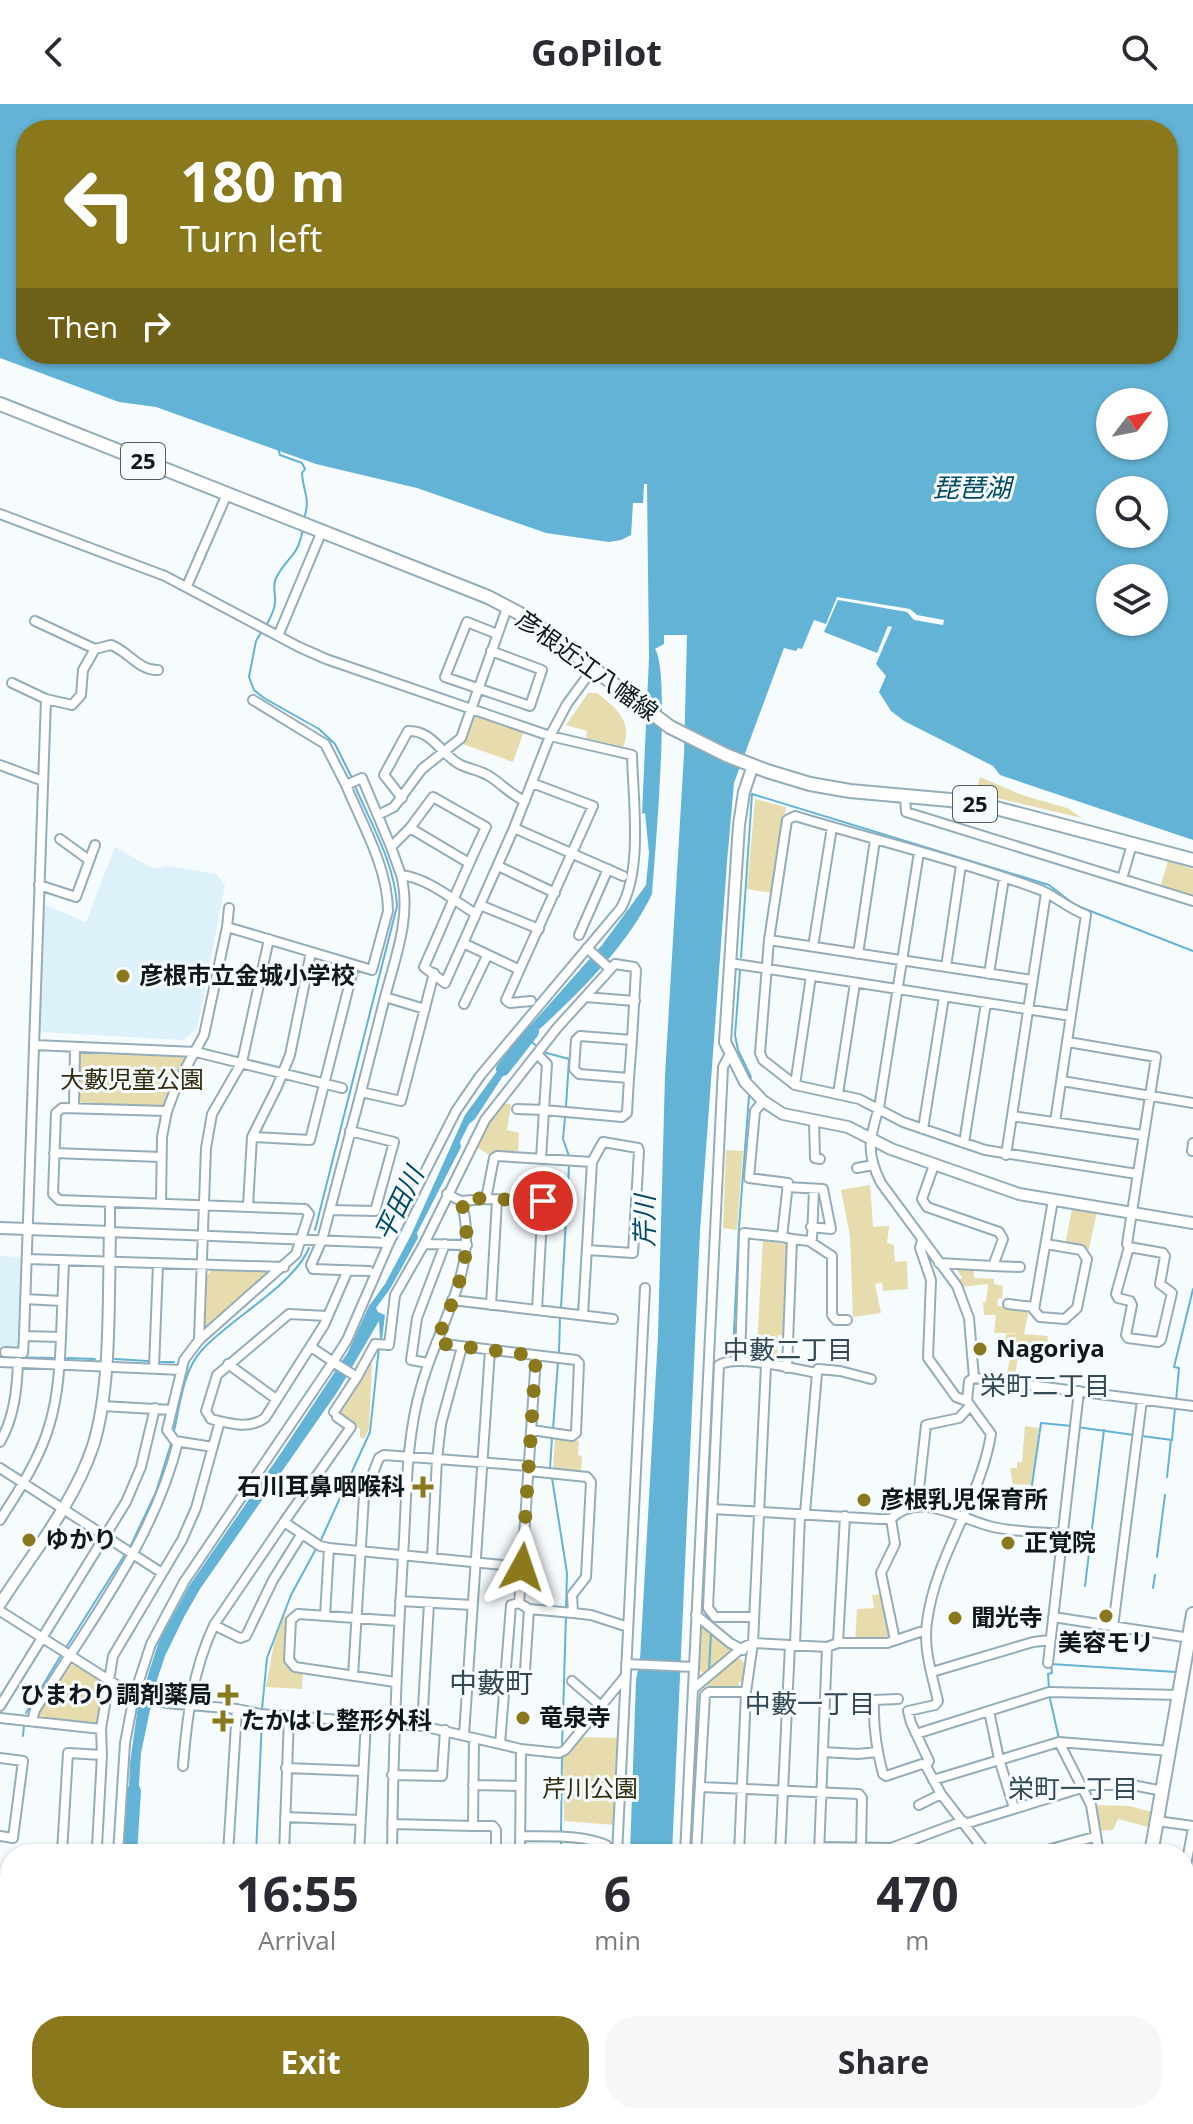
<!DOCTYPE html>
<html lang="en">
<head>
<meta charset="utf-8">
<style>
	body { margin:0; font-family:"Open Sans","Noto Sans JP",sans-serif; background:#f7f7f7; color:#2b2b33; height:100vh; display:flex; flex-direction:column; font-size:30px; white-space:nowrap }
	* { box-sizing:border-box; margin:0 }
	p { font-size:26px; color:#7c7c81 }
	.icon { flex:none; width:44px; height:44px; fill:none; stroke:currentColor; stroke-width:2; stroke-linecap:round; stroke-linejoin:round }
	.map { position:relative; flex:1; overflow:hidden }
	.panel { position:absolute; left:0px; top:1740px; width:1194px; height:280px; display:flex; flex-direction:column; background:#fff; border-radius:32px 32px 0 0; box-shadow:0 2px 6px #0004 }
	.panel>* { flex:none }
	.top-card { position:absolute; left:16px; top:16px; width:1162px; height:244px; border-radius:32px; box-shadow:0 2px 6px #0004; background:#8a781c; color:#fff; overflow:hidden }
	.needle { width:52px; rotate:58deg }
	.tools { position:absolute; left:1096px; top:284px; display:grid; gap:16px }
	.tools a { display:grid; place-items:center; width:72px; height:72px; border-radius:50%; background:#fff; box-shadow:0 2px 6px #0004; font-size:40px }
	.pin { position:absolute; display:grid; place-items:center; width:68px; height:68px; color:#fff; margin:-34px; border:4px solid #fff; border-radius:50%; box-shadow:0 2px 8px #0007 }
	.me { position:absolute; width:88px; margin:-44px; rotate:5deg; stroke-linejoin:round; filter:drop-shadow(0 0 6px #0008) }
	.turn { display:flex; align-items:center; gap:28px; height:168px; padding:0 32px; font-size:36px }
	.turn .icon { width:104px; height:104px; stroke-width:2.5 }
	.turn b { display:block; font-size:56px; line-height:68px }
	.then { display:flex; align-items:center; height:76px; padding:0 32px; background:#0003; gap:16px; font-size:30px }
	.eta { display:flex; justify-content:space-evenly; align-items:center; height:136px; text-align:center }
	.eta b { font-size:48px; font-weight:700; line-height:56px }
	.action { display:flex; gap:16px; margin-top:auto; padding:16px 32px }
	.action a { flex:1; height:92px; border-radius:32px; background:#8a781c; color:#fff; font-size:32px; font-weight:700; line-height:92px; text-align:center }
	.action a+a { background:#f7f7f7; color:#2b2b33 }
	header { display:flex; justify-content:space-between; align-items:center; height:104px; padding:0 32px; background:#fff; font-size:36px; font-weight:700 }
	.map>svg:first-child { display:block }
	.built { fill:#ddf1fb }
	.green { fill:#e6dcae }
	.water { fill:#63b3d6; fill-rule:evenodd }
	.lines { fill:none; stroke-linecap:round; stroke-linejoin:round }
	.stream { stroke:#63b3d6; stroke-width:2 }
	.river { stroke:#63b3d6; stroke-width:14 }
	.minor-casing { stroke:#94adb9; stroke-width:12 }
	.tertiary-casing { stroke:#94adb9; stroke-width:14 }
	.primary-casing { stroke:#94adb9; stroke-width:16 }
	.minor { stroke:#fff; stroke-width:8 }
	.tertiary { stroke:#fff; stroke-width:10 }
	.primary { stroke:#fff; stroke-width:12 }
	.route { stroke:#8a781c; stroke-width:14; stroke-dasharray:0 25.2 }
	.poi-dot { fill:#8a781c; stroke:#f6fbfe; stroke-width:3 }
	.labels { text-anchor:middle; stroke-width:6; stroke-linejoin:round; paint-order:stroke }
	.shield { fill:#f6fbfe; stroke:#545c60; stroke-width:2 }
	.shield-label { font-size:22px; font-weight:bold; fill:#0e181c }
	.street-label { font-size:24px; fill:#0e181c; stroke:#f6fbfe }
	.poi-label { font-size:24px; font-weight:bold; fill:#0e181c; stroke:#f6fbfe; text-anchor:start }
	.park-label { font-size:24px; fill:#342d0d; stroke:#f6fbfe }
	.water-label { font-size:26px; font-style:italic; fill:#014a62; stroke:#f6fbfe }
	.neighbourhood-label { font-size:26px; fill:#334953; stroke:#f6fbfe }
	.quarter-label { font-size:28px; fill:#334953; stroke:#f6fbfe }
</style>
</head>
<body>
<header><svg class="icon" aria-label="back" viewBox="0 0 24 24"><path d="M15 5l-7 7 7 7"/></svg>GoPilot<svg class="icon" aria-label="search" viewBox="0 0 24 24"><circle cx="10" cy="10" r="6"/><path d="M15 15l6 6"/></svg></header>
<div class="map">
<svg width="1193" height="2020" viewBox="0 0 1193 2020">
	<rect width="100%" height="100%" fill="#f6fbfe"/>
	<path class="built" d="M115,743L154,765L166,762L216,770L225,781L197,925L183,936L39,928L40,799L86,818Z
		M0,1152L23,1153L19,1248L0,1247Z
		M1184,1888V1890L1193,1891V2011L1179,2010H1184Z
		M837,2010H1002L999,2020H834Z"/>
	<path class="green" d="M588,589H597C615,603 634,618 623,643L586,634L587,627L566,621Z
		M475,611L524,627L513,658L463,640Z
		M980,673L1022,691L1067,704L1082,714L976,689Z
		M755,695L786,703L772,789L747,785Z
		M1168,757L1193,765V795L1160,784Z
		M83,949L185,952L186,954L165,999L158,1003L83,1000L78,996L79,953Z
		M501,999L511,1000L507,1026L519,1029L518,1047L492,1048L491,1052L475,1042Z
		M726,1046L743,1047L737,1126L723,1124Z
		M870,1081L873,1123L889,1122L887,1139L894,1141L895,1158L907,1157L908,1185L883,1187L882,1179L875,1180L881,1209L853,1213L850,1132L841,1086Z
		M1072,1105L1097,1108L1089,1145L1065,1140Z
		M763,1136L789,1141L785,1232L778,1231L777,1258L744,1254L746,1234L757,1241Z
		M956,1164L974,1165V1174L994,1175V1180L1003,1182L1002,1194L998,1195L997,1202L1029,1205L1024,1230L1048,1232L1046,1248L1020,1244L1015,1270L1007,1269L1012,1246L1005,1245L1006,1230L1020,1229H994L996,1211H984L983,1198H986L988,1180L961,1183L957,1177L962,1174Z
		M212,1166L269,1168L270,1171L208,1224L204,1223L206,1172Z
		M368,1258L372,1260L369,1325L364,1335L360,1333V1325L336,1310Z
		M1025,1322L1039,1324L1032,1381L1013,1380L1010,1364H1017V1358H1022Z
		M555,1333L569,1338L570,1335L579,1337L578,1351L582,1352L581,1368L553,1365Z
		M884,1490L892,1535L855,1538L857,1505L874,1504L872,1491Z
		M284,1512L288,1513L285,1559L293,1567L303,1568L302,1585L266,1583L274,1539Z
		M703,1522L733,1545L706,1569L697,1566L699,1523Z
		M737,1554L741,1555L744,1559L743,1578H739V1584L709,1585L707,1579Z
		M76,1560L104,1578L99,1617L95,1620L39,1614L36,1611L66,1562Z
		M578,1633L620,1634L615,1721L564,1717L563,1652Z
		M1093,1701L1130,1702L1155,1709L1152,1724L1118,1715L1113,1726L1096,1727Z"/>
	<path class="water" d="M0,0H1193V736L1000,671L993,662L904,617L891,607L879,588L886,572L876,560L892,523L888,522L877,549L824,528L838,496L907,508L914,516L943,521L944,516L917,511L910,505L837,493L826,520L814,516L802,545L798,544L796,547L784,544L734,679L727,758L700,1127L672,1750H630L636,1576L640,1556L658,1232L665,971L684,650L687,531H664V540L655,545C671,567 655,752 652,790C623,851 561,906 512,950L514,955L475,1015L469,1020L460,1038L461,1043L417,1129L418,1134L390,1185L376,1204L378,1208L385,1211L382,1236L380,1234L379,1217L338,1287L200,1485L184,1513L165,1552L155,1582L141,1649L138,1695L128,1709L130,1659L138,1602L159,1537L189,1482L283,1346L348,1248L369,1202L385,1180L411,1131L465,1011L530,922L602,841L646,781L649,749L645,709L642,710L649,554L647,380H644L643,399H633L631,431L621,436L609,438L546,429L417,384L316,360L156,303L119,298L0,254ZM26,26H1168V250H26ZM1110,298H1154V342H1110ZM1110,386H1154V430H1110ZM1110,474H1154V518H1110Z"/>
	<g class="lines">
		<path class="stream" d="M278,344L280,351L302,359L305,365L302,369C303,388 311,395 304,414
			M266,522C270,514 274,508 275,499C276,490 272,482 276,474C288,451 298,454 303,424
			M262,527L256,537L249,573L254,586L264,594L319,625L335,640L352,674
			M741,853L752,690L1049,781L1075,801L1193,847
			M740,867L735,931L738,946L751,973
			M528,934L535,941
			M543,948L569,955L566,1003
			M565,1013L563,1035L569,1052
			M315,1126L397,802C395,760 371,720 355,682
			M561,1204L569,1062
			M559,1249L560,1213
			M0,1253L53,1254
			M67,1254L95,1255
			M723,1254L733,1249L739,1123L749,992
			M115,1255L148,1257
			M161,1258H174
			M1176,1297L1179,1264L1174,1263L1193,1185
			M1077,1323L1134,1331
			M553,1325L558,1258
			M174,1327C180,1301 183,1266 202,1246C230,1215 294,1181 309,1144
			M1142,1332L1172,1336L1175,1304
			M550,1365L552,1333
			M1167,1373L1171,1336
			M552,1374L567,1469L566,1504
			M1032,1381L1041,1319L1072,1322
			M320,1438L370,1328L379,1243
			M131,1441L156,1388L171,1340
			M1157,1453L1165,1391
			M1085,1482L1104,1326
			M1153,1484L1155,1471
			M67,1542L124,1452
			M709,1566L711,1529
			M1049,1585L1048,1570L1052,1569L1051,1560L1176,1568
			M1049,1590L1059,1635
			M262,1605L267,1554L291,1491L317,1443
			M26,1609L60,1553
			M23,1632L24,1621
			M562,1644L566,1511
			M561,1728L562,1653
			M256,1750L262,1615
			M561,1750V1737
			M559,2010V2013
			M678,2020V2010"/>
		<path class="river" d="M503,965L532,928
			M130,1750L134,1687
			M118,2020V2010"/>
		<g class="minor-casing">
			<path id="minor" d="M0,410L165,472L299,543L326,555L550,632L632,651C633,696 643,764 621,804L480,972L456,1007L389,1139L347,1236L333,1258
				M187,482L227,390
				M35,517L95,545L83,566L81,591L72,601L46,595
				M278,532L322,427
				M95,545L111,541C128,547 139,567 158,566
				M491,547L542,566L530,602L445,573L467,518L497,530
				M253,596L325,640L346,681
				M0,661L43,677
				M905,692L906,708L1193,797
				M402,694L384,671L408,627C432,626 441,650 459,660C468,665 480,666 489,672C502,680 511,691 525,697
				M378,711L394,703L422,665L461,634L507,504
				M410,724L469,759
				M514,724L623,772
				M60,735L89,756
				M919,748L879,1004C869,1035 866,1049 881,1079L957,1182L969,1214L974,1274L969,1277L967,1297L991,1330C981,1395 935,1452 927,1518C923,1544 932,1571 938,1597L935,1601L908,1607L911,1619L929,1657L926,1662
				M498,762L555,789
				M1122,775L1132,740
				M39,781L76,793L95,741
				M480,801L539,825
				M476,810L514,724L550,632L567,600L592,566
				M227,823L229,804
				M579,831L608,765
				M769,836L1032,876
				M463,839L445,879L424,863C445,816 464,769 486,723L433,693L410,724L391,743L401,771C428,774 453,796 476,810L463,839L518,865
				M813,843L832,723
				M587,844L610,865
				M858,850L875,736
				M730,859L1071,912
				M946,863L961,761
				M989,870L1004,774
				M385,893C395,854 412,812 401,771
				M585,893L635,897
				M531,897L510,899L506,896L593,702L532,679
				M464,900L487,852
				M425,905L385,893L361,988L401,997L434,869
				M1068,938L1156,953L1127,1140L1129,1143L1163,1149L1165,1152L1160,1180L1172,1189L1161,1236L1158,1238L1128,1234L1126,1231L1132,1201L1130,1197L1118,1194L1116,1190L1129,1143
				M34,941L196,948L342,984
				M537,950L547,960L544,1006L622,1013L627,1009L629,974L579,970L574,965L576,936L580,932L632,936L629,974
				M1062,977L1193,999
				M795,981L811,872
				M361,988L322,1136L311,1161L313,1165L369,1167
				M838,990L855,879
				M763,997L755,1007L749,1074L788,1079L782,1133L792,1135L787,1264
				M74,1004L75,944
				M517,1005L544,1006L541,1055
				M167,1007L62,1004L56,1009L53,1090L59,1096L305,1105L309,1110L296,1150L199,1236L184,1256L167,1326L175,1337L213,1343
				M1012,1012L1142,1031
				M814,1017L815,1054L820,1055
				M1055,1018L1086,811C1067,804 1053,790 1038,785C958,756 875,736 795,712L787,716L769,836L760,949L763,956L795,981L859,995L903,1018L985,1046L1137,1070
				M923,1025L944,893
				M252,1033L310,1036L354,862
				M964,1039L986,899
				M1192,1047L1193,1039
				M54,1049L161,1053
				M1006,1051L1046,789
				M934,1061L922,1095L927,1103L999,1128L1003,1135L993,1162L1020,1163
				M857,1064L873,1061
				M787,1083L823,1085L831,1125L811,1123
				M447,1090L461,1097L486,1095
				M110,1098V1128L389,1139
				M161,1098L162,1033L167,1007L178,978L204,931L227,823L372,866L388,807C388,764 362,720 346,681L362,674L391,743
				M248,1102L252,1033L277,983L290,951L311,848
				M330,1106L375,1107L394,1038L350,1027
				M792,1135L809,1137L832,1152V1211L836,1216H847
				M922,1136L920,1144L931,1176L928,1254L956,1293L967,1297
				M809,1137L812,1134L814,1085
				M424,1140L467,1141
				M1046,1140L1081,1146L1087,1155L1077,1204L1065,1215L1040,1213L1034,1206L1053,1096
				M587,1146L633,1149L639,1047L638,1044L603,1038L592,1058
				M27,1155L284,1163
				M939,1159L993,1162
				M25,1195L61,1197
				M452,1196L613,1215
				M1008,1200L1034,1203
				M491,1201L497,1096
				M537,1206L543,1097L486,1095L494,1054L497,1052L592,1058L583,1211
				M327,1212L289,1210L217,1271L206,1307L211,1315C229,1319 249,1326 265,1314L324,1221L348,1166
				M61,1233L64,1157
				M199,1236L206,1044L212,1010L242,958L269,835
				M436,1239L576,1256L579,1259L576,1329L572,1332L532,1326
				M311,1243L329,1255
				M462,1243L441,1320L437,1355L529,1362
				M5,1248L23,1249L24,1232
				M740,1257L744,1129L782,1133
				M0,1258L182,1266
				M428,1259L411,1256L417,1214L445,1140
				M228,1260L276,1295
				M154,1264L158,1160
				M817,1269L818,1265L840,1267L871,1275
				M974,1274L1193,1302
				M102,1302L172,1306
				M334,1308L357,1273L375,1240L389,1241L395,1191L424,1140L485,1016L557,924L615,860L634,863L636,866L632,936
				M0,1338C14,1314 17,1286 18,1258
				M0,1364L162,1469
				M529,1367L587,1373L591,1378L586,1473L572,1491L573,1509L591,1511L628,1523
				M917,1403L926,1321L959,1314L970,1302
				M713,1405L879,1415H891C919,1386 962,1416 993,1423C1015,1428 1039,1428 1062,1430
				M891,1415L895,1440L881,1469L895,1536
				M0,1416C46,1345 58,1318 61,1233L24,1232L46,595L12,579
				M284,1418L214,1521L240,1534L246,1532L273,1476L301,1431
				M329,1444L320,1442L284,1418L351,1323L337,1313
				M522,1463L519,1499L529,1505L573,1509
				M400,1497L472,1501
				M0,1507L134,1592L166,1599L237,1605L260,1610L422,1622L521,1645L559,1649L565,1646L624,1574
				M696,1511L730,1539L743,1546
				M325,1512L329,1444L522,1463L536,1252
				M754,1513H715L708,1504L719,1261C738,1250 794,1265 817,1269L805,1409
				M1053,1513L1190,1534
				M1113,1523L1142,1296
				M838,1539L845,1412
				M795,1541L800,1410
				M1048,1559L1079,1287
				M626,1560L694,1563
				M932,1568L1033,1538L1050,1536
				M353,1572L364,1392L379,1354L384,1351L437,1355L432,1454
				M572,1577L601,1602
				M395,1578L295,1563L289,1556L291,1516L298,1510L398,1517
				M524,1582L529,1505
				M693,1585L742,1544L753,1539L827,1543L838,1539H887L926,1526
				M898,1595L874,1596C873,1622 876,1644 883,1670L886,1672L922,1660L926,1662L941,1690L919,1701
				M0,1602L126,1398L141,1363L155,1304
				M989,1607L999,1655L1014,1704
				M0,1614L101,1625L113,1552L182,1436L196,1404L220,1317
				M32,1617L35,1606C88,1520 153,1438 178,1338
				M422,1622L429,1499
				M101,1625L102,1651L97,1743L91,1748H62L68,1649L102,1651
				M916,1630L1049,1588L1180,1591
				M464,1631L490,1246
				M474,1635L473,1722H493L496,1726V1750
				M1059,1638L1091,1701L1099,1750
				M500,1640L511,1501L519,1499
				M823,1648L858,1650L877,1648
				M0,1654L23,1657L13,1734L0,1732
				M183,1662C187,1612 193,1566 214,1521
				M286,1664L363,1667
				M392,1671L442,1672L445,1626
				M933,1676L1059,1638L1170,1647
				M473,1681L520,1682
				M700,1683L859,1690L862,1694L861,1744
				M941,1690L987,1750
				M285,1713L361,1716
				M1157,1717L1193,1722
				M392,1720L473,1722
				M965,1720L1091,1681H1132L1163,1687
				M521,1732C548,1733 581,1730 606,1741
				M819,1743L891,1744L963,1717
				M118,1750L125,1639L134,1592L151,1540L184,1478L333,1258L357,1273
				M228,1750L237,1605
				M284,1750L289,1613
				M359,1750L366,1617
				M392,1750C393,1650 397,1552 403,1452C407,1395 405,1338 421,1283C438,1220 481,1163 461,1097
				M520,1750L521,1645
				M617,1750L645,1184
				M685,1750L723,963L730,950
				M696,1750L705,1591L709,1588H746
				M739,1750L746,1588L753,1539L766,1261
				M780,1750L790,1541
				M819,1750L827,1543
				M1033,1750L1094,1733
				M1184,1772L1193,1724
				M0,1775H10
				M0,1862H10
				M1184,1884L1193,1885
				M1035,2011L1084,2020
				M103,2020L104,2010
				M132,2020V2010
				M169,2020L170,2010
				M605,2020V2010
				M669,2020L670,2010
				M809,2020V2010"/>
		</g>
		<g class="tertiary-casing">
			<path id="tertiary" d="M753,661L744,688L739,721L725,938L745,978L763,997L783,1010L848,1023L891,1045L1019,1090L1193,1119
				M0,1124L110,1128C108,1192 112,1282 93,1342C74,1399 32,1450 0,1500
				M8,2020L10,2006"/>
		</g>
		<g class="primary-casing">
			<path id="primary" d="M0,300L488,493L526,513L670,623L726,651L767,667L810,680L850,687L950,696L992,703L1193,756
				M1151,1750L1193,1510
				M0,2002L10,2003
				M189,2010L434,2020
				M1090,2020L1093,2010"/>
		</g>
		<use href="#minor" class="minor"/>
		<use href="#tertiary" class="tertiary"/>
		<use href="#primary" class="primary"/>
	</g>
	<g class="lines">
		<path class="route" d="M522,1463L536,1252L436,1239C455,1190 477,1150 461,1097L470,1094L543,1097"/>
	</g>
	<g class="poi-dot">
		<circle cx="123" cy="872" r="8"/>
		<circle cx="980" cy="1245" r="8"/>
		<path d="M419 1371h8v8h8v8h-8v8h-8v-8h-8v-8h8z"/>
		<circle cx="864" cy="1396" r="8"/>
		<circle cx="29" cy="1436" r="8"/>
		<circle cx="1008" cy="1439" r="8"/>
		<circle cx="1106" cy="1512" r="8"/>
		<circle cx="955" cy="1514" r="8"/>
		<path d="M224 1579h8v8h8v8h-8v8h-8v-8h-8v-8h8z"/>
		<circle cx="523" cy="1614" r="8"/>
		<path d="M219 1605h8v8h8v8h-8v8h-8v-8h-8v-8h8z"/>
	</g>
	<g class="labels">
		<g class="shield">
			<rect x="121" y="339" width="44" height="36" rx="6"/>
			<rect x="953" y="682" width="44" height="36" rx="6"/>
		</g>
		<g class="shield-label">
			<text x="143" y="365">25</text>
			<text x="975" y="708">25</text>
		</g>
		<g class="street-label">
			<text transform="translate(587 562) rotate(36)" y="8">彦根近江八幡線</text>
		</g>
		<g class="poi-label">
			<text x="139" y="880">彦根市立金城小学校</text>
			<text x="996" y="1253">Nagoriya</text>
			<text x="405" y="1391" text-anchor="end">石川耳鼻咽喉科</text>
			<text x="880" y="1404">彦根乳児保育所</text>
			<text x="45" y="1444">ゆかり</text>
			<text x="1024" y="1447">正覚院</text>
			<text x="971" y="1522">聞光寺</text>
			<text x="1106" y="1547" text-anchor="middle">美容モリ</text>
			<text x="212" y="1599" text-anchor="end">ひまわり調剤薬局</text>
			<text x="539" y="1622">竜泉寺</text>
			<text x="241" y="1625">たかはし整形外科</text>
		</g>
		<g class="park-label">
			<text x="132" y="984">大藪児童公園</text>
			<text x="590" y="1693">芹川公園</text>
		</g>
		<g class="water-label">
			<text x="972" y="393">琵琶湖</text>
			<text transform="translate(399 1100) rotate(-64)" y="9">平田川</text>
			<text transform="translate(645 1117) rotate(-90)" y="9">芹川</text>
		</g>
		<g class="neighbourhood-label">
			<text x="788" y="1255">中藪二丁目</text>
			<text x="1045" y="1291">栄町二丁目</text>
			<text x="810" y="1609">中藪一丁目</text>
			<text x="1073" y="1694">栄町一丁目</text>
		</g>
		<g class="quarter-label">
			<text x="491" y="1589">中藪町</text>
		</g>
	</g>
</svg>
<div class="tools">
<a><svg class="needle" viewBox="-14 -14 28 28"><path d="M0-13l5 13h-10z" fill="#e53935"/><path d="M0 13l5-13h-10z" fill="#7c7c81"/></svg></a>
<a><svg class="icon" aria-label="search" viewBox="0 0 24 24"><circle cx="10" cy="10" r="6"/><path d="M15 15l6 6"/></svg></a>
<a><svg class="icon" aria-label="layers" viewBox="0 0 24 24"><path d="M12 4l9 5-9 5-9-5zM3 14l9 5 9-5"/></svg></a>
</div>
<div class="pin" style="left:543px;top:1097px;background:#d93025"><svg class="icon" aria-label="arrive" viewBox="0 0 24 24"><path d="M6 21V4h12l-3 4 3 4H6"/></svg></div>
<svg class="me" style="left:522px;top:1463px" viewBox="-20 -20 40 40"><path d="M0-17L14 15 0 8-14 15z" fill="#8a781c" stroke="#fff" stroke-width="4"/></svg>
<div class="top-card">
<div class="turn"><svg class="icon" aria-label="left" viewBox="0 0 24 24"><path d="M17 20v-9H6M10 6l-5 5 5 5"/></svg><div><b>180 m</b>Turn left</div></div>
<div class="then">Then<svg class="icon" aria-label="right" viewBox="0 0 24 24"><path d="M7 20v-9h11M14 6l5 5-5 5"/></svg></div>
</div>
<section class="panel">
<div class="eta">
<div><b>16:55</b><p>Arrival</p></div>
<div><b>6</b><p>min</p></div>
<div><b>470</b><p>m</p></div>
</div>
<div class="action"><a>Exit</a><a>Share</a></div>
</section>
</div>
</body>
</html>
